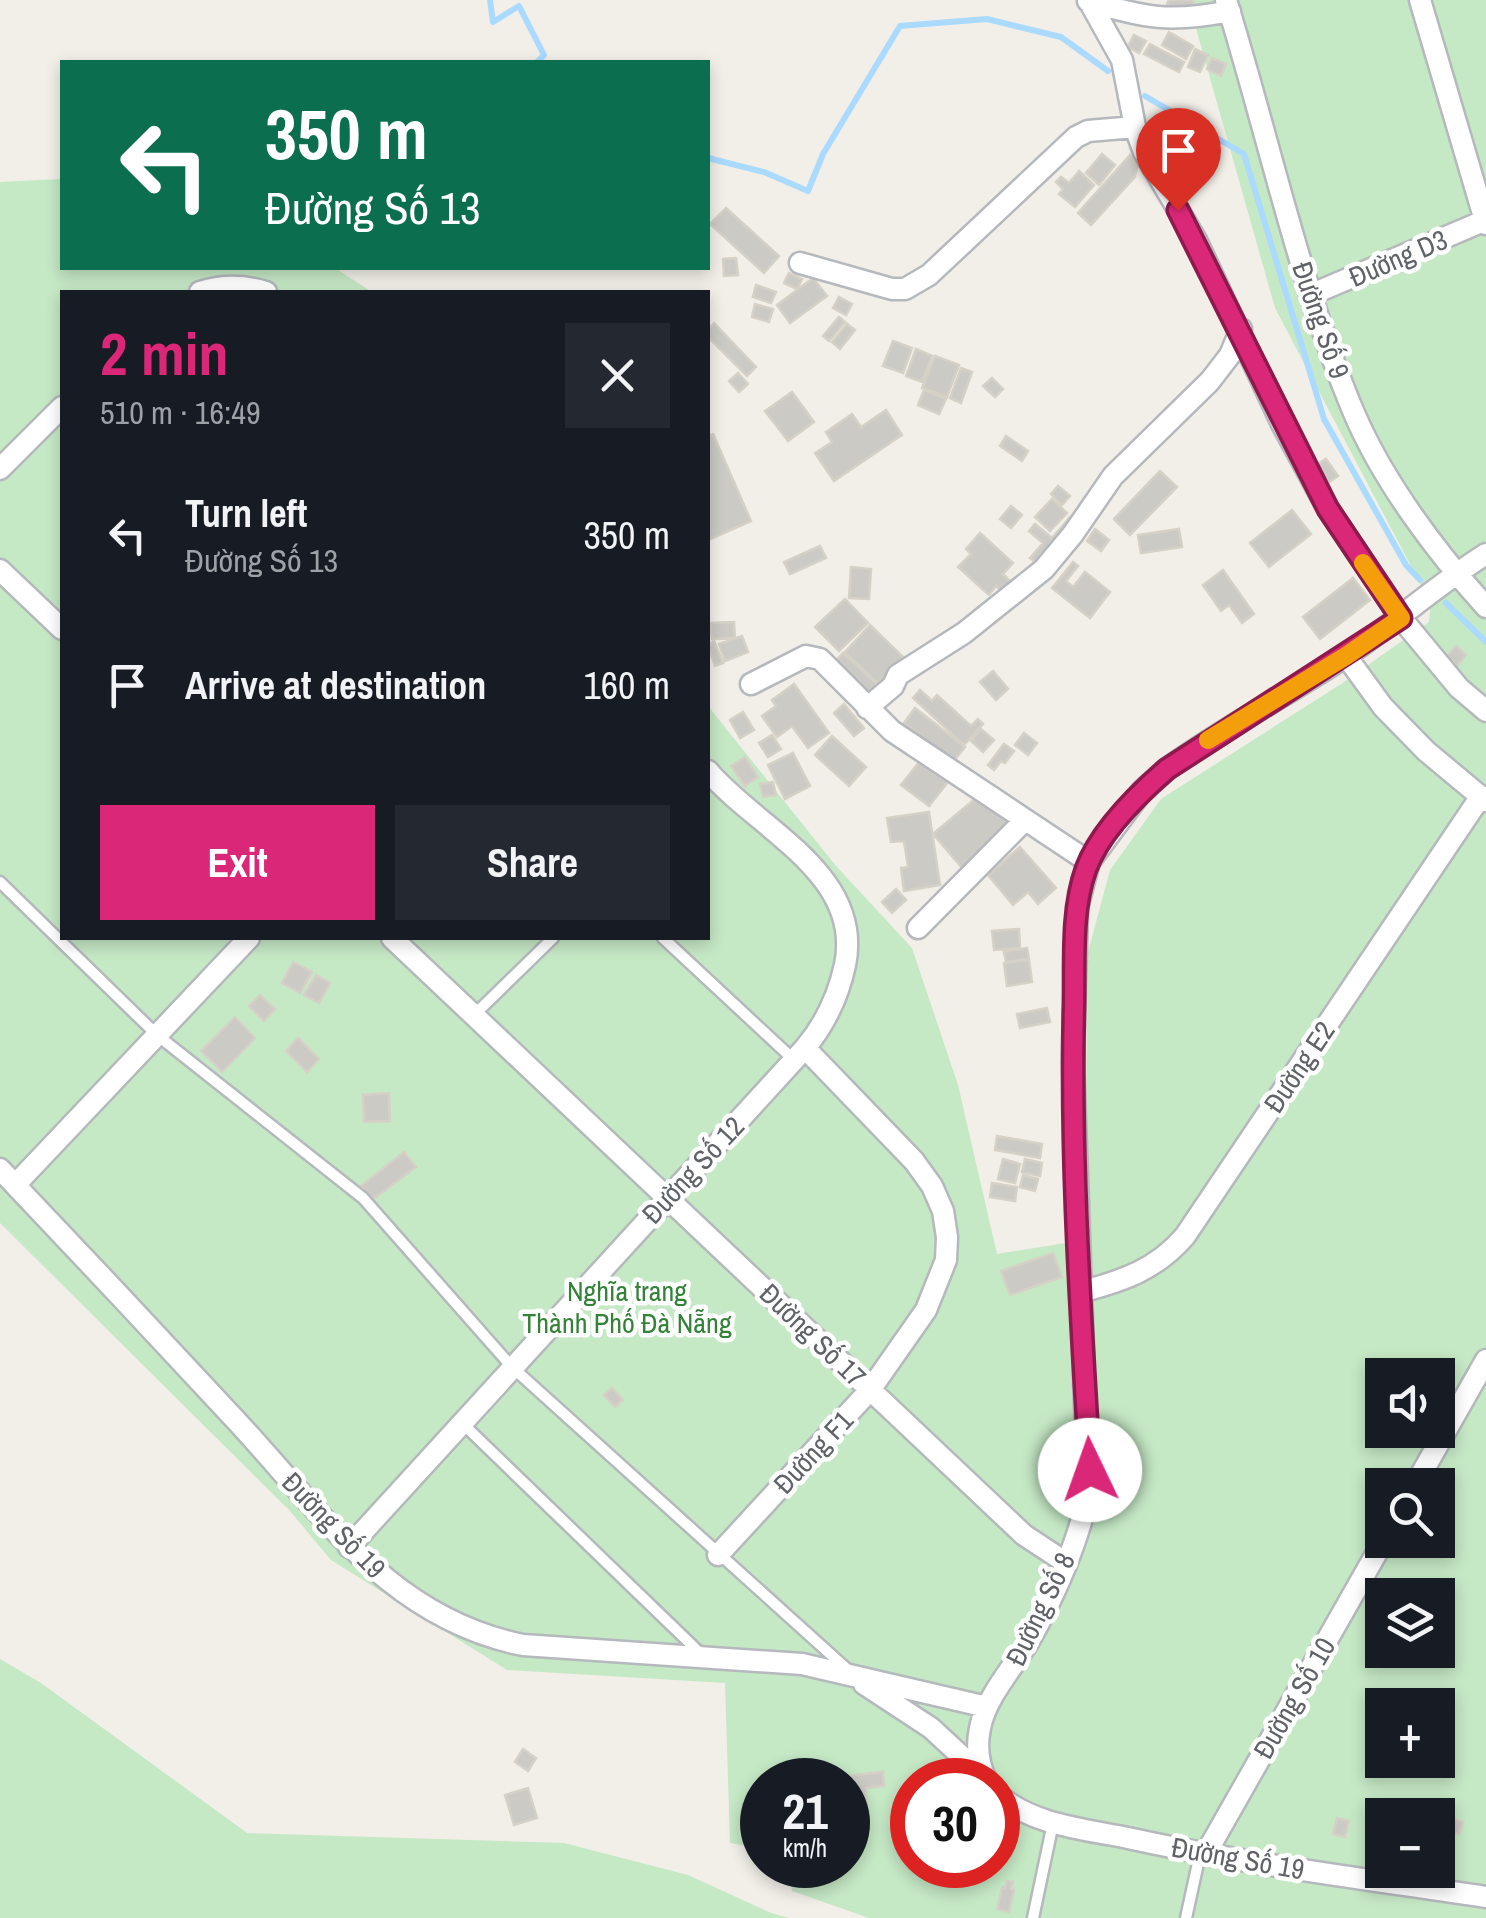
<!DOCTYPE html>
<html lang="en">
<head>
<meta charset="utf-8">
<style>
	body { margin:0; font-family:"Archivo Narrow",sans-serif; background:#242831; color:#f1f3f6; height:100vh; display:flex; flex-direction:column; font-size:38px; white-space:nowrap }
	* { box-sizing:border-box; margin:0 }
	p { font-size:32px; color:#9ea1a6 }
	.icon { flex:none; width:55px; height:55px; fill:none; stroke:currentColor; stroke-width:2; stroke-linecap:round; stroke-linejoin:round }
	.map { position:relative; flex:1; overflow:hidden }
	.side { position:absolute; left:60px; top:290px; width:650px; height:650px; display:flex; flex-direction:column; background:#171b24; border-radius:0px; box-shadow:0 5px 15px #0003 }
	.side>* { flex:none }
	.top-card { position:absolute; left:60px; top:60px; width:650px; height:210px; border-radius:0px; box-shadow:0 5px 15px #0003; background:#0b6e4f; color:#fff; overflow:hidden }
	.fabs { position:absolute; left:1365px; top:1358px; display:grid; gap:20px }
	.fabs a { display:grid; place-items:center; width:90px; height:90px; border-radius:0px; background:#171b24; box-shadow:0 5px 15px #0003; font-size:50px }
	.speed { position:absolute; left:740px; top:1758px; display:flex; gap:20px; font-size:50px; font-weight:700; text-align:center }
	.speed>* { display:grid; place-content:center; width:130px; height:130px; border-radius:50%; background:#171b24; box-shadow:0 5px 15px #0003; line-height:1 }
	.speed small { font-size:25px; font-weight:400 }
	.speed .limit { border:15px solid #d22; background:#fff; color:#111 }
	.pin { position:absolute; display:grid; place-items:center; width:85px; height:85px; color:#fff; margin:-102px -42px; border-radius:50% 50% 50% 0; rotate:-45deg; box-shadow:0 0 10px #0007 }
	.pin .icon { rotate:45deg }
	.me { position:absolute; width:110px; margin:-55px; rotate:357deg; stroke-linejoin:round; filter:drop-shadow(0 0 8px #0008) }
	.turn { display:flex; align-items:center; gap:35px; height:210px; padding:0 40px; font-size:45px }
	.turn .icon { width:130px; height:130px; stroke-width:2.5 }
	.turn b { display:block; font-size:70px; line-height:85px }
	.round { display:grid; place-items:center; flex:none; width:105px; height:105px; border-radius:0px; background:#242831 }
	.headline { display:flex; align-items:center; justify-content:space-between; height:170px; padding:0 40px }
	h1 { font-size:60px; font-weight:800; line-height:75px; color:#db2777 }
	.primary-button { display:flex; gap:20px; margin-top:auto; padding:20px 40px }
	.primary-button a { flex:1; height:115px; border-radius:0px; background:#db2777; color:#fff; font-size:40px; font-weight:800; line-height:115px; text-align:center }
	.primary-button a+a { background:#242831; color:#f1f3f6 }
	ul { padding:0; list-style:none }
	li { display:flex; align-items:center; gap:30px; height:150px; padding:0 40px }
	li div { flex:1 }
	li b { display:block; font-size:38px }
	li em { font-style:normal }
	.map>svg:first-child { display:block }
	.green { fill:#c5e8c5; fill-rule:evenodd }
	.lines { fill:none; stroke-linecap:round; stroke-linejoin:round }
	.stream { stroke:#aadaff; stroke-width:6 }
	.building { fill:#cccac5; stroke:#d6d1c6; stroke-width:2.5 }
	.lane-casing { stroke:#b5b8bc; stroke-width:15 }
	.street-casing { stroke:#b5b8bc; stroke-width:25 }
	.lane { stroke:#fff; stroke-width:10 }
	.street { stroke:#fff; stroke-width:20 }
	.route-casing { stroke:#8e194d; stroke-width:25 }
	.route { stroke:#db2777; stroke-width:18 }
	.slow { stroke:#f59e0b; stroke-width:18 }
	.labels { text-anchor:middle; stroke-width:9; stroke-linejoin:round; paint-order:stroke }
	.street-label { font-size:28px; fill:#5f6368; stroke:#fff }
	.park-label { font-size:28px; fill:#348238; stroke:#fff }
</style>
</head>
<body>
<div class="map">
<svg width="1486" height="1918" viewBox="0 0 1486 1918">
	<rect width="100%" height="100%" fill="#f1efe8"/>
	<path class="green" d="M1188,0H1486V1918H869L792,1891L788,1865H848V1780H762V1849L730,1843L725,1683L507,1670L331,1560L290,1511L0,1223V182L62,179V268H335L372,292H62V938H708V706L836,866L912,948L958,1085L997,1254L1084,1240L1088,952L1110,870L1161,799L1341,684L1429,622L1431,604L1275,308ZM1382,1375H1438V1430H1382ZM1382,1485H1438V1540H1382ZM1382,1595H1438V1650H1382ZM1382,1705H1438V1760H1382ZM912,1780H998V1865H912ZM1382,1815H1438V1870H1382Z
		M0,1659L41,1683L247,1833L564,1843L688,1875L771,1913L789,1918H0Z"/>
	<g class="lines">
		<path class="stream" d="M490,0L493,22L519,6L544,55L537,62
			M1145,96L1244,154L1324,419L1406,565L1420,580
			M708,158L764,172L808,191L823,154L900,26L987,19L1061,37L1108,71
			M1446,603L1486,642"/>
	</g>
	<path class="building" d="M1169,0H1191L1194,2L1185,15L1167,4Z
		M1169,32L1193,46L1186,59L1162,45Z
		M1134,35L1146,41L1139,53L1128,47Z
		M1150,44L1184,62L1179,72L1144,54Z
		M1195,49L1208,55L1200,72L1188,67Z
		M1212,58L1226,64L1221,76L1207,69Z
		M1102,154L1115,165L1099,185L1086,173Z
		M1130,155L1137,167L1135,177L1091,225L1078,213Z
		M1079,171L1094,185L1075,207L1059,194L1063,189L1056,182L1061,177L1069,183Z
		M726,208L779,256L764,273L710,224Z
		M736,258L738,275L724,276L723,259Z
		M789,273L802,279L797,289L784,283Z
		M813,278L827,296L790,323L777,305Z
		M756,285L776,292L771,303L753,297Z
		M839,297L852,304L846,315L833,308Z
		M755,304L773,309L769,322L752,317Z
		M839,317L845,322L829,341L823,336Z
		M714,323L756,367L747,376L708,337V330Z
		M847,324L855,330L840,349L832,342Z
		M893,341L912,348L903,373L883,366Z
		M916,349L932,356L922,382L906,376Z
		M935,356L959,365L947,397L922,388Z
		M961,368L972,372L961,403L950,398Z
		M738,373L748,384L739,392L729,381Z
		M992,378L1003,389L995,397L983,386Z
		M924,390L946,399L939,414L918,405Z
		M792,392L814,422L788,441L765,411Z
		M886,410L902,435L834,481L815,453L832,442L826,432L852,414L861,427Z
		M713,434L751,521L708,540V436Z
		M1006,436L1028,451L1022,461L1000,446Z
		M1326,459L1338,476L1328,483L1316,465Z
		M1160,471L1177,487L1130,535L1114,519Z
		M1058,486L1070,496L1062,505L1051,494Z
		M1052,499L1067,513L1050,531L1035,517Z
		M1011,506L1022,515L1011,528L1000,519Z
		M1292,510L1311,534L1269,567L1250,543Z
		M1070,517L1077,524L1041,567L1030,558L1043,543L1029,531L1035,524L1052,538Z
		M1095,529L1109,540L1101,551L1087,541Z
		M1179,529L1182,547L1141,553L1138,535Z
		M980,533L1013,563L1003,574L1014,585L1005,594L996,586L989,595L958,567L971,554L966,549Z
		M820,546L826,558L790,574L784,562Z
		M1073,562L1078,566L1066,581L1073,587L1085,572L1110,592L1090,618L1052,588Z
		M851,567L871,569L869,599L849,598Z
		M1223,570L1254,614L1242,623L1229,605L1221,611L1203,585Z
		M1353,578L1370,600L1320,639L1303,617Z
		M845,599L868,623L839,651L815,627Z
		M734,622L735,638L712,639L710,623Z
		M870,625L903,657L878,684L845,652Z
		M742,636L748,652L725,661L719,644Z
		M714,641L723,663L715,666L708,646Z
		M1456,646L1466,655L1457,666L1446,657Z
		M843,653L878,685L870,694L835,662Z
		M993,671L1008,689L996,700L980,682Z
		M794,684L829,733L808,748L792,726L777,737L762,716L776,706L772,700Z
		M920,690L932,701L937,695L971,726L978,719L983,724L964,745L913,698Z
		M844,704L864,728L854,736L834,713Z
		M915,708L965,747L953,762L904,723Z
		M743,712L754,730L740,738L730,720Z
		M981,729L994,740L983,752L971,741Z
		M1024,733L1037,743L1028,755L1015,745Z
		M772,735L781,749L768,757L759,743Z
		M832,736L866,767L849,786L815,755Z
		M1004,744L1014,751L1005,763L1001,761L994,770L988,765Z
		M793,753L810,786L785,799L768,765Z
		M745,757L758,777L745,786L731,766Z
		M920,761L948,782L929,806L901,785Z
		M773,782L776,795L763,797L760,784Z
		M982,793L1011,828L963,869L933,834Z
		M929,812L940,885L904,891L901,868L908,867L904,841L891,842L887,818Z
		M1020,847L1056,888L1038,904L1028,892L1013,905L988,875Z
		M896,889L906,900L892,913L882,902Z
		M1019,929L1020,948L994,950L992,931Z
		M1027,948L1029,959L1006,962L1004,952Z
		M1029,960L1032,982L1007,986L1004,963Z
		M293,962L312,972L300,993L282,983Z
		M316,975L330,983L319,1003L304,995Z
		M260,995L275,1009L264,1021L249,1006Z
		M1047,1008L1050,1022L1020,1028L1017,1014Z
		M235,1017L255,1038L222,1072L201,1051Z
		M298,1038L319,1059L307,1072L286,1051Z
		M389,1093L390,1121L364,1122L363,1095Z
		M997,1136L1042,1144L1040,1158L995,1150Z
		M404,1152L416,1167L372,1200L361,1186Z
		M1003,1159L1020,1164L1015,1183L998,1179Z
		M1025,1159L1042,1163L1040,1176L1022,1172Z
		M1023,1175L1038,1179L1035,1191L1020,1187Z
		M992,1183L1017,1187L1015,1201L990,1197Z
		M1053,1253L1062,1277L1010,1295L1001,1271Z
		M612,1388L623,1400L615,1407L604,1395Z
		M523,1749L536,1758L528,1771L515,1762Z
		M883,1772L884,1786L866,1788L867,1801L857,1802L855,1789L848,1790V1780H836L835,1777Z
		M528,1788L537,1818L514,1825L505,1795Z
		M1448,1817L1463,1822L1459,1834L1444,1829Z
		M1337,1818L1349,1821L1345,1837L1333,1834Z
		M1007,1881L1013,1882L1011,1889L1014,1890L1009,1912L997,1909L1002,1887L1005,1888Z"/>
	<g class="lines">
		<g class="lane-casing">
			<path id="lane" d="M0,882L157,1035L363,1198L512,1367L848,1670
				M663,938L794,1060
				M474,1015L553,938
				M462,1423L700,1653
				M1033,1918L1053,1823
				M1186,1918L1200,1854"/>
		</g>
		<g class="street-casing">
			<path id="street" d="M1226,0C1269,138 1298,280 1354,413C1383,481 1436,552 1486,607
				M1420,0L1486,224
				M1088,1C1145,18 1170,23 1230,11
				M1089,1L1122,60L1135,127L1144,152L1196,240L1282,424L1328,509L1401,618L1459,688L1486,711
				M800,263L892,289H905L929,275L1076,137L1088,131L1135,127
				M200,292C222,285 243,285 266,292
				M1310,295L1486,220
				M0,469L62,407
				M0,570L62,629
				M1346,656L1383,707L1426,751L1486,801
				M751,684L806,656L820,659L892,731L1089,862
				M867,708L893,686L898,675L964,633L1044,569L1073,534L1113,476L1210,381L1230,355L1241,329
				M918,928L1025,820
				M392,938L1024,1535L1065,1562
				M0,1169C77,1250 154,1332 230,1414C319,1508 387,1618 523,1645L802,1664L987,1707
				M15,1185L249,938
				M1080,1292C1122,1281 1156,1270 1185,1236L1481,796
				M1415,1485L1486,1360
				M349,1547L805,1048C826,1023 838,997 845,965C864,874 757,829 708,771
				M718,1555L870,1390L926,1310L946,1260L947,1237L943,1211L932,1186L914,1161L805,1048
				M864,1684L931,1728L983,1776
				M986,1780C978,1763 976,1747 980,1728C986,1697 1013,1668 1029,1641C1053,1599 1080,1539 1088,1492L1073,1061L1077,908L1089,862L1142,791L1167,769C1225,727 1289,694 1349,654C1396,622 1438,584 1486,554
				M998,1795C1033,1825 1084,1829 1128,1838C1246,1864 1366,1879 1486,1897
				M1205,1855L1384,1540"/>
		</g>
		<use href="#lane" class="lane"/>
		<use href="#street" class="street"/>
	</g>
	<g class="lines">
		<g class="route-casing">
			<path id="route" d="M1090,1470C1081,1316 1070,1160 1074,1005C1075,961 1071,911 1086,869C1100,831 1137,795 1167,769L1401,618L1328,509L1178,210"/>
		</g>
		<use href="#route" class="route"/>
		<path class="slow" d="M1208,740L1346,656L1401,618L1363,563"/>
	</g>
	<g class="labels">
		<g class="street-label">
			<text transform="translate(1398 258) rotate(-23)" y="10">Đường D3</text>
			<text transform="translate(1321 320) rotate(71)" y="10">Đường Số 9</text>
			<text transform="translate(1299 1067) rotate(-56)" y="10">Đường E2</text>
			<text transform="translate(693 1170) rotate(-47)" y="10">Đường Số 12</text>
			<text transform="translate(813 1335) rotate(44)" y="10">Đường Số 17</text>
			<text transform="translate(813 1452) rotate(-47)" y="10">Đường F1</text>
			<text transform="translate(334 1525) rotate(46)" y="10">Đường Số 19</text>
			<text transform="translate(1040 1609) rotate(-64)" y="10">Đường Số 8</text>
			<text transform="translate(1294 1698) rotate(-60)" y="10">Đường Số 10</text>
			<text transform="translate(1238 1858) rotate(10)" y="10">Đường Số 19</text>
		</g>
		<g class="park-label">
			<text x="627" y="1301">Nghĩa trang<tspan x="627" dy="32">Thành Phố Đà Nẵng</tspan></text>
		</g>
	</g>
</svg>
<div class="fabs">
<a><svg class="icon" aria-label="sound" viewBox="0 0 24 24"><path d="M4 9h4l5-4v14l-5-4H4zM17 9q2 3 0 6"/></svg></a>
<a><svg class="icon" aria-label="search" viewBox="0 0 24 24"><circle cx="10" cy="10" r="6"/><path d="M15 15l6 6"/></svg></a>
<a><svg class="icon" aria-label="layers" viewBox="0 0 24 24"><path d="M12 4l9 5-9 5-9-5zM3 14l9 5 9-5"/></svg></a>
<a>+</a>
<a>−</a>
</div>
<div class="speed"><div>21<small>km/h</small></div><div class="limit">30</div></div>
<div class="pin" style="left:1178px;top:210px;background:#d93025"><svg class="icon" aria-label="arrive" viewBox="0 0 24 24"><path d="M6 21V4h12l-3 4 3 4H6"/></svg></div>
<svg class="me" style="left:1090px;top:1470px" viewBox="-20 -20 40 40"><circle r="19" fill="#fff"/><path d="M0-13L10 11 0 6-10 11z" fill="#db2777"/></svg>
<div class="top-card">
<div class="turn"><svg class="icon" aria-label="left" viewBox="0 0 24 24"><path d="M17 20v-9H6M10 6l-5 5 5 5"/></svg><div><b>350 m</b>Đường Số 13</div></div>
</div>
<section class="side">
<div class="headline"><div><h1>2 min</h1><p>510 m · 16:49</p></div><a class="round"><svg class="icon" aria-label="close" viewBox="0 0 24 24"><path d="M6 6l12 12M18 6L6 18"/></svg></a></div>
<ul>
<li><svg class="icon" aria-label="left" viewBox="0 0 24 24"><path d="M17 20v-9H6M10 6l-5 5 5 5"/></svg><div><b>Turn left</b><p>Đường Số 13</p></div><em>350 m</em></li>
<li><svg class="icon" aria-label="arrive" viewBox="0 0 24 24"><path d="M6 21V4h12l-3 4 3 4H6"/></svg><div><b>Arrive at destination</b></div><em>160 m</em></li>
</ul>
<div class="primary-button"><a>Exit</a><a>Share</a></div>
</section>
</div>
</body>
</html>
